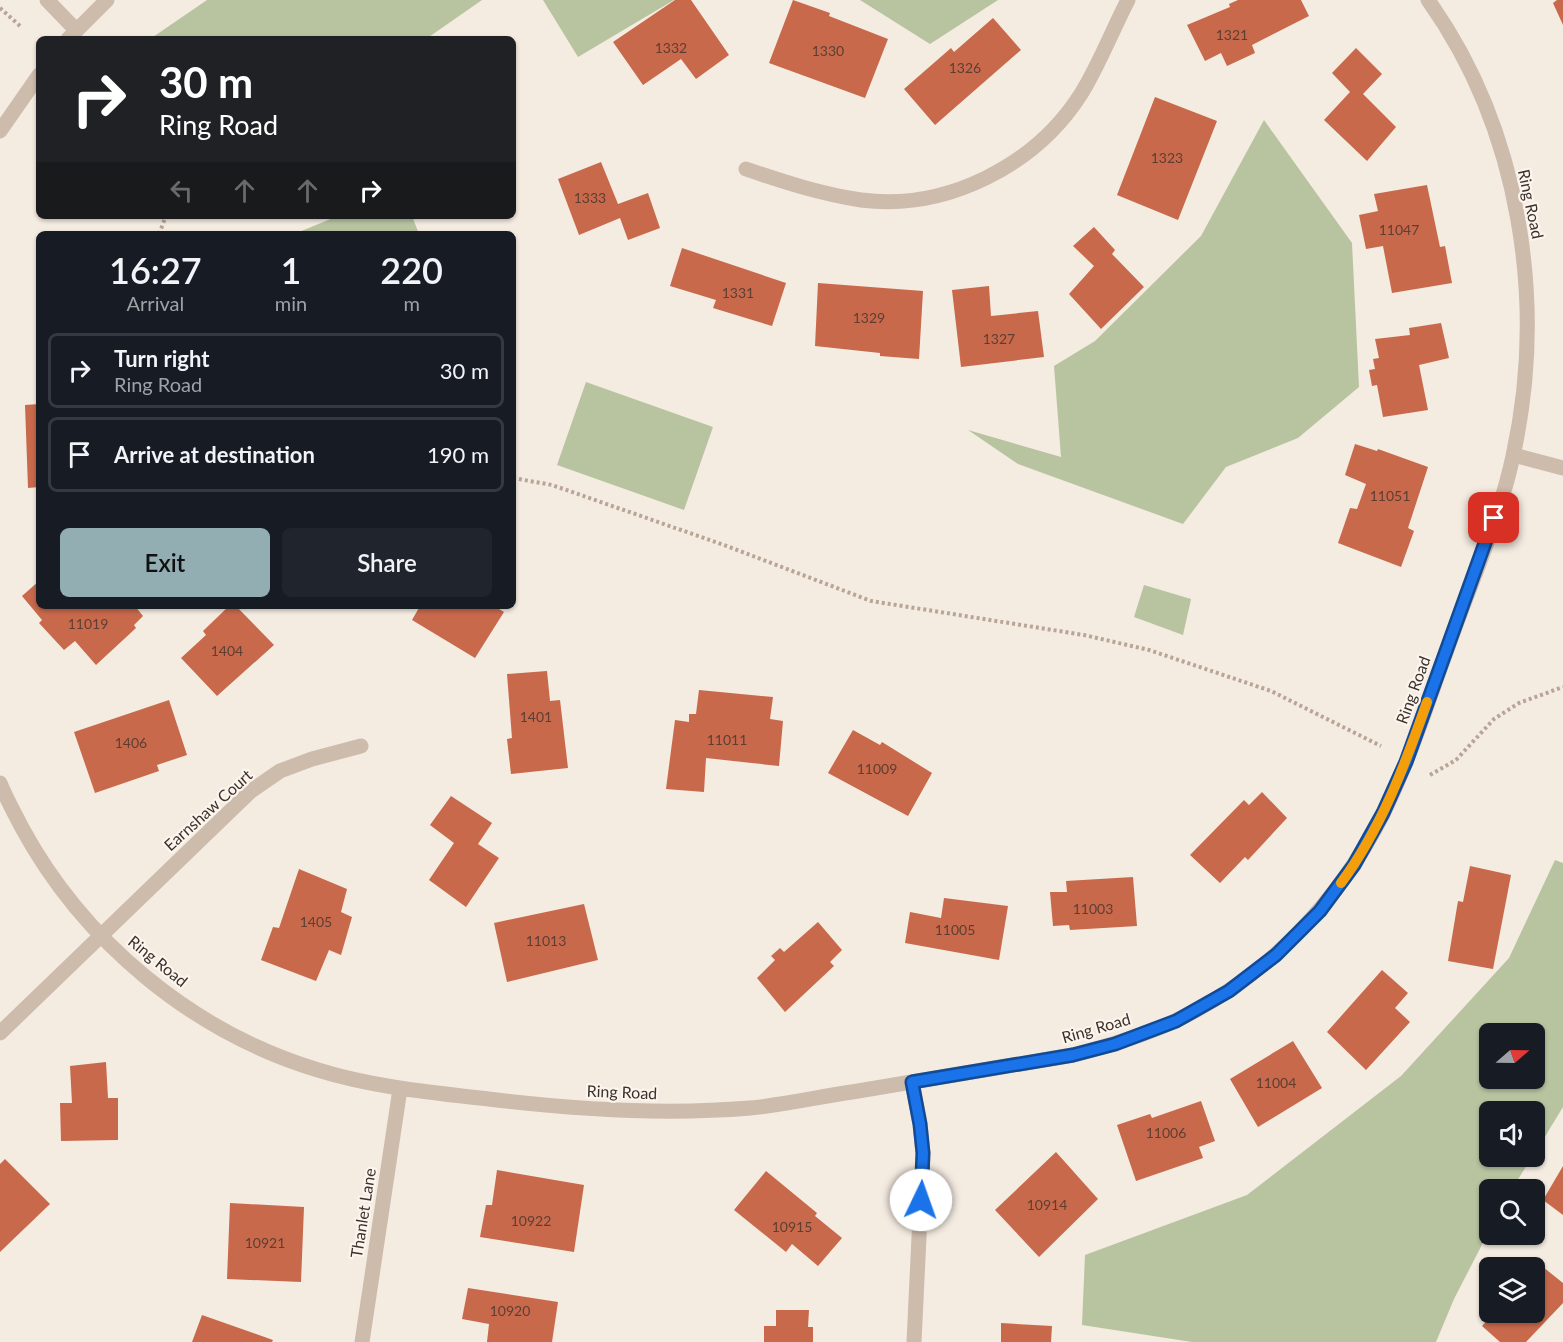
<!DOCTYPE html>
<html lang="en">
<head>
<meta charset="utf-8">
<style>
	body { margin:0; font-family:Lato,sans-serif; background:#20242c; color:#f1f3f6; height:100vh; display:flex; flex-direction:column; font-size:22px; white-space:nowrap }
	* { box-sizing:border-box; margin:0 }
	p { font-size:20px; color:#9ea1a6 }
	.icon { flex:none; width:33px; height:33px; fill:none; stroke:currentColor; stroke-width:2; stroke-linecap:round; stroke-linejoin:round }
	.map { position:relative; flex:1; overflow:hidden }
	.side { position:absolute; left:36px; top:231px; width:480px; height:378px; display:flex; flex-direction:column; background:#171b24; border-radius:9px; box-shadow:0 2px 4px #0004 }
	.side>* { flex:none }
	.top-card { position:absolute; left:36px; top:36px; width:480px; height:183px; border-radius:9px; box-shadow:0 2px 4px #0004; background:#202124; color:#fff; overflow:hidden }
	.needle { width:39px; rotate:70deg }
	.fabs { position:absolute; left:1479px; top:1023px; display:grid; gap:12px }
	.fabs a { display:grid; place-items:center; width:66px; height:66px; border-radius:9px; background:#171b24; box-shadow:0 2px 4px #0004; font-size:30px }
	.pin { position:absolute; display:grid; place-items:center; width:51px; height:51px; color:#fff; margin:-26px; border-radius:12px; box-shadow:0 3px 9px #0006 }
	.me { position:absolute; width:66px; margin:-33px; rotate:3deg; stroke-linejoin:round; filter:drop-shadow(0 0 4px #0008) }
	.turn { display:flex; align-items:center; gap:21px; height:126px; padding:0 24px; font-size:27px }
	.turn .icon { width:78px; height:78px; stroke-width:2.5 }
	.turn b { display:block; font-size:42px; line-height:51px }
	.lanes { display:flex; align-items:center; height:57px; padding:0 24px; background:#0003; justify-content:center; gap:30px; direction:ltr }
	.lanes .off { opacity:.35 }
	.eta { display:flex; justify-content:space-evenly; align-items:center; height:102px; text-align:center }
	.eta b { font-size:36px; font-weight:600; line-height:42px }
	.primary-button { display:flex; gap:12px; margin-top:auto; padding:12px 24px }
	.primary-button a { flex:1; height:69px; border-radius:9px; background:#92aeb2; color:#111; font-size:24px; font-weight:600; line-height:69px; text-align:center }
	.primary-button a+a { background:#20242c; color:#f1f3f6 }
	ul { padding:0; list-style:none }
	li { display:flex; align-items:center; gap:18px; height:75px; margin:0 12px 9px; padding:0 12px; border:3px solid #363941; border-radius:9px }
	li div { flex:1 }
	li b { display:block; font-size:22px }
	li em { font-style:normal }
	.map>svg:first-child { display:block }
	.green { fill:#b8c4a0; fill-rule:evenodd }
	.building { fill:#c8694b }
	.lines { fill:none; stroke-linecap:round; stroke-linejoin:round }
	.path { stroke:#b9a596; stroke-width:4; stroke-dasharray:3 3; stroke-linecap:butt }
	.street { stroke:#cdbbac; stroke-width:15 }
	.route-casing { stroke:#114b97; stroke-width:15 }
	.route { stroke:#1a73e8; stroke-width:10 }
	.slow { stroke:#f59e0b; stroke-width:10 }
	.labels { text-anchor:middle; stroke-width:4.5; stroke-linejoin:round; paint-order:stroke }
	.number-label { font-size:14px; fill:#5e3e33 }
	.street-label { font-size:16px; fill:#3b302b; stroke:#fbf5ee }
</style>
</head>
<body>
<div class="map">
<svg width="1563" height="1342" viewBox="0 0 1563 1342">
	<rect width="100%" height="100%" fill="#f4ebe1"/>
	<path class="green" d="M207,0H482L426,39H150Z
		M543,0H674L578,57Z
		M860,0H998L930,44Z
		M1264,120L1352,243L1359,387L1298,438L1226,467L1183,524L1018,464L968,430L1061,457L1054,366L1095,341L1201,236Z
		M338,216H412L419,234H294Z
		M586,382L713,427L684,510L557,465Z
		M1144,585L1191,599L1183,635L1134,617Z
		M1555,860L1563,863V1107L1535,1153L1534,1112H1490V1156L1532,1157L1512,1189L1490,1190L1489,1231L1454,1299L1436,1342H1192L1082,1325L1085,1255L1247,1195L1401,1076L1509,958ZM1490,1034H1534V1078H1490Z"/>
	<path class="building" d="M675,0H691L729,55L696,79L681,59L643,85L613,42Z
		M793,0L830,13L829,16L888,39L865,98L769,63Z
		M1238,0H1301L1309,16L1252,45L1255,53L1227,66L1221,53L1205,61L1187,25L1230,7L1229,4Z
		M1557,0H1563V25L1553,3Z
		M993,18L1021,50L935,125L904,89L951,48L954,52Z
		M1356,48L1382,74L1363,94L1396,127L1367,161L1324,120L1350,92L1332,73Z
		M1155,97L1217,121L1178,220L1117,195Z
		M601,162L618,204L648,193L660,228L628,240L620,218L579,235L558,179Z
		M1427,185L1440,247L1445,246L1452,283L1392,293L1383,246L1366,249L1359,215L1378,211L1374,194Z
		M1094,227L1115,250L1112,254L1144,287L1101,329L1069,294L1094,266L1073,246Z
		M682,248L786,283L772,326L713,308L716,300L670,286Z
		M818,283L923,291L919,359L880,356V353L815,346Z
		M989,286L991,316L1038,311L1044,357L961,367L952,290Z
		M1441,323L1449,358L1419,365L1428,410L1383,417L1377,385L1372,386L1369,370L1375,369L1373,359L1379,358L1375,339L1410,335L1409,328Z
		M39,404V487L28,488L25,405Z
		M1355,444L1377,451L1378,449L1428,467L1408,528L1414,531L1401,567L1338,543L1350,508L1357,509L1366,484L1345,475Z
		M39,581V606H135L143,616L134,625L136,628L96,665L75,641L64,650L39,623L42,620L22,596Z
		M229,606H236L274,645L217,696L181,658L206,635L203,631Z
		M420,606H494L504,612L475,658L412,620Z
		M547,671L550,701L560,700L568,768L511,774L507,739L512,738L507,674Z
		M699,690L773,697L770,719L783,721L779,766L706,758L704,792L666,789L675,720L689,722V714H696Z
		M169,700L187,755L157,765L159,771L95,793L74,732Z
		M853,730L880,745L882,742L932,773L908,816L828,773Z
		M1262,792L1287,818L1248,860L1245,857L1220,883L1190,855L1244,800L1249,805Z
		M451,796L492,823L478,844L499,858L466,907L429,880L454,843L430,825Z
		M1470,866L1511,875L1493,969L1448,961L1458,901L1463,902Z
		M299,869L347,889L341,912L352,917L341,955L329,950L316,981L261,960L273,927L279,928Z
		M1133,877L1137,926L1070,930L1069,925L1053,926L1050,892H1067L1066,881Z
		M944,898L1008,906L999,960L905,943L910,912L941,918Z
		M584,904L598,960L507,982L494,923Z
		M818,922L842,950L830,962L834,966L785,1012L757,978L775,960L771,956L780,948L784,952Z
		M1382,970L1408,993L1395,1008L1410,1022L1366,1070L1327,1032Z
		M1293,1041L1322,1088L1258,1127L1230,1079Z
		M106,1062L108,1098H118V1140L61,1141L60,1103H72L70,1066Z
		M1201,1101L1215,1141L1199,1147L1203,1158L1136,1181L1117,1125L1150,1114L1152,1118Z
		M1056,1152L1098,1199L1039,1257L995,1210Z
		M5,1159L50,1204L0,1252V1164Z
		M1563,1166V1215L1543,1200Z
		M497,1170L584,1185L574,1252L480,1237L486,1205H492Z
		M766,1171L817,1213L815,1216L842,1238L818,1266L792,1244L786,1252L734,1210Z
		M230,1203L304,1207L301,1282L227,1279Z
		M1538,1263L1563,1283V1303L1526,1342H1500L1482,1326L1495,1312H1534V1267Z
		M468,1288L558,1302L552,1342H487L489,1324L462,1319Z
		M776,1310H809L808,1327H813V1342H764V1326H776Z
		M202,1315L273,1340L272,1342H192Z
		M1001,1323L1052,1326L1051,1342H1001Z"/>
	<g class="lines">
		<path class="path" d="M0,8L20,26
			M159,234L166,216
			M513,478L552,485L724,545L871,601L1084,635L1149,650L1271,691L1381,746
			M1430,775L1456,760L1494,719L1519,703L1563,687"/>
		<path class="street" d="M47,0L76,30
			M68,39L107,0
			M0,131L39,75
			M746,169C784,182 821,194 861,200C946,211 1035,166 1081,94C1098,67 1113,29 1128,0
			M1514,455L1563,468
			M0,783C6,798 14,812 21,826C83,941 192,1032 318,1070C376,1088 437,1093 497,1100C581,1110 665,1115 750,1108C784,1105 818,1097 852,1092C926,1080 999,1067 1073,1055C1108,1046 1143,1036 1175,1021C1266,978 1338,903 1383,814C1411,757 1430,695 1452,636C1473,577 1500,517 1513,456C1547,302 1520,129 1428,0
			M0,1033L251,791L280,771L312,759L361,746
			M912,1082L920,1124L923,1153L914,1342
			M362,1342L400,1089"/>
	</g>
	<g class="lines">
		<g class="route-casing">
			<path id="route" d="M921,1200L923,1153L920,1124L912,1082L1073,1055L1115,1044L1176,1021L1229,991L1276,955L1320,911L1354,865L1383,813L1406,762L1494,518"/>
		</g>
		<use href="#route" class="route"/>
		<path class="slow" d="M1341,883C1381,829 1405,765 1427,702"/>
	</g>
	<g class="labels">
		<g class="number-label">
			<text x="1232" y="40">1321</text>
			<text x="671" y="53">1332</text>
			<text x="828" y="56">1330</text>
			<text x="965" y="73">1326</text>
			<text x="1167" y="163">1323</text>
			<text x="590" y="203">1333</text>
			<text x="1399" y="235">11047</text>
			<text x="738" y="298">1331</text>
			<text x="869" y="323">1329</text>
			<text x="999" y="344">1327</text>
			<text x="1390" y="501">11051</text>
			<text x="88" y="629">11019</text>
			<text x="227" y="656">1404</text>
			<text x="536" y="722">1401</text>
			<text x="727" y="745">11011</text>
			<text x="131" y="748">1406</text>
			<text x="877" y="774">11009</text>
			<text x="1093" y="914">11003</text>
			<text x="316" y="927">1405</text>
			<text x="955" y="935">11005</text>
			<text x="546" y="946">11013</text>
			<text x="1276" y="1088">11004</text>
			<text x="1166" y="1138">11006</text>
			<text x="1047" y="1210">10914</text>
			<text x="531" y="1226">10922</text>
			<text x="792" y="1232">10915</text>
			<text x="265" y="1248">10921</text>
			<text x="510" y="1316">10920</text>
		</g>
		<g class="street-label">
			<text transform="translate(1531 204) rotate(78)" y="6">Ring Road</text>
			<text transform="translate(1413 690) rotate(-70)" y="6">Ring Road</text>
			<text transform="translate(208 810) rotate(-42)" y="6">Earnshaw Court</text>
			<text transform="translate(158 961) rotate(39)" y="6">Ring Road</text>
			<text transform="translate(1096 1028) rotate(-16)" y="6">Ring Road</text>
			<text transform="translate(622 1092) rotate(2)" y="6">Ring Road</text>
			<text transform="translate(363 1213) rotate(-81)" y="6">Thanlet Lane</text>
		</g>
	</g>
</svg>
<div class="fabs">
<a><svg class="needle" viewBox="-14 -14 28 28"><path d="M0-13l5 13h-10z" fill="#e53935"/><path d="M0 13l5-13h-10z" fill="#9ea1a6"/></svg></a>
<a><svg class="icon" aria-label="sound" viewBox="0 0 24 24"><path d="M4 9h4l5-4v14l-5-4H4zM17 9q2 3 0 6"/></svg></a>
<a><svg class="icon" aria-label="search" viewBox="0 0 24 24"><circle cx="10" cy="10" r="6"/><path d="M15 15l6 6"/></svg></a>
<a><svg class="icon" aria-label="layers" viewBox="0 0 24 24"><path d="M12 4l9 5-9 5-9-5zM3 14l9 5 9-5"/></svg></a>
</div>
<div class="pin" style="left:1494px;top:518px;background:#d93025"><svg class="icon" aria-label="arrive" viewBox="0 0 24 24"><path d="M6 21V4h12l-3 4 3 4H6"/></svg></div>
<svg class="me" style="left:921px;top:1200px" viewBox="-20 -20 40 40"><circle r="19" fill="#fff"/><path d="M0-13L10 11 0 6-10 11z" fill="#1a73e8"/></svg>
<div class="top-card">
<div class="turn"><svg class="icon" aria-label="right" viewBox="0 0 24 24"><path d="M7 20v-9h11M14 6l5 5-5 5"/></svg><div><b>30 m</b>Ring Road</div></div>
<div class="lanes"><svg class="icon off" aria-label="left" viewBox="0 0 24 24"><path d="M17 20v-9H6M10 6l-5 5 5 5"/></svg><svg class="icon off" aria-label="ahead" viewBox="0 0 24 24"><path d="M12 20V5M6 11l6-6 6 6"/></svg><svg class="icon off" aria-label="ahead" viewBox="0 0 24 24"><path d="M12 20V5M6 11l6-6 6 6"/></svg><svg class="icon" aria-label="right" viewBox="0 0 24 24"><path d="M7 20v-9h11M14 6l5 5-5 5"/></svg></div>
</div>
<section class="side">
<div class="eta">
<div><b>16:27</b><p>Arrival</p></div>
<div><b>1</b><p>min</p></div>
<div><b>220</b><p>m</p></div>
</div>
<ul>
<li><svg class="icon" aria-label="right" viewBox="0 0 24 24"><path d="M7 20v-9h11M14 6l5 5-5 5"/></svg><div><b>Turn right</b><p>Ring Road</p></div><em>30 m</em></li>
<li><svg class="icon" aria-label="arrive" viewBox="0 0 24 24"><path d="M6 21V4h12l-3 4 3 4H6"/></svg><div><b>Arrive at destination</b></div><em>190 m</em></li>
</ul>
<div class="primary-button"><a>Exit</a><a>Share</a></div>
</section>
</div>
</body>
</html>
